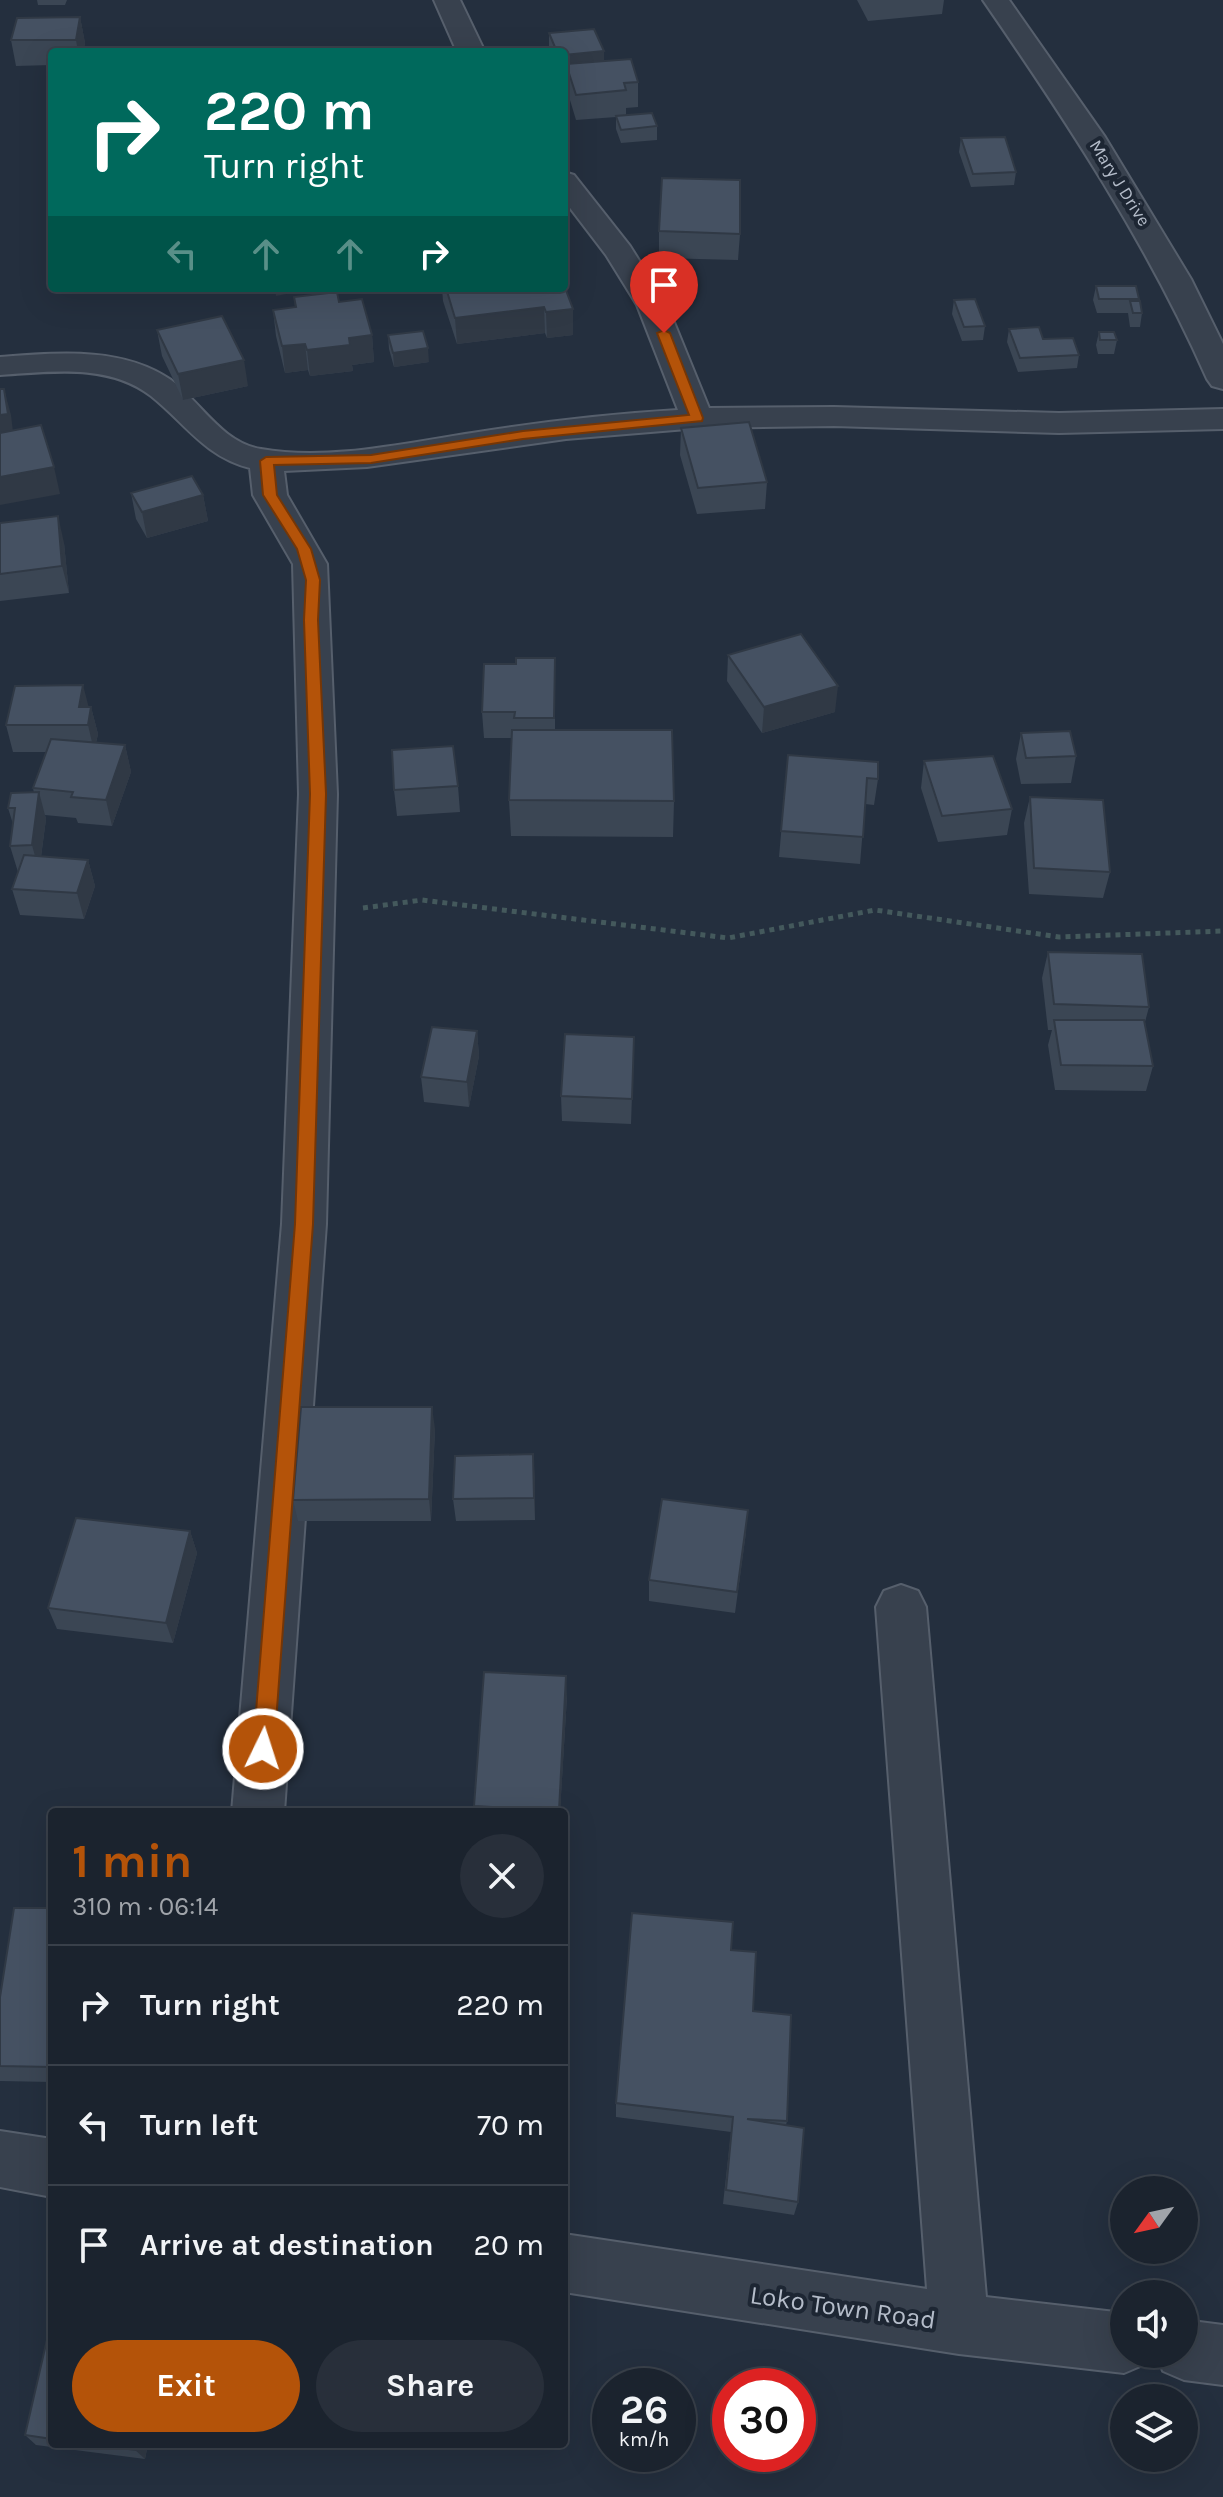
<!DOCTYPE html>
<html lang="en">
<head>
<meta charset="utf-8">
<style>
	body { margin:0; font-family:Karla,sans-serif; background:#282f3a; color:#f1f3f6; height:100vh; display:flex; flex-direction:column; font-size:30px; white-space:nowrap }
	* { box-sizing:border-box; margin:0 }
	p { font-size:26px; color:#a0a4aa }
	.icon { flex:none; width:44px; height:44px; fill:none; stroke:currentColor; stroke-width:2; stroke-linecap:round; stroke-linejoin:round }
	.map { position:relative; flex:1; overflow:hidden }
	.panel { position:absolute; left:48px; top:1808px; width:520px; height:640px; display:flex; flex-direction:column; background:#1b232e; border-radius:8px; box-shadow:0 8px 32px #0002,0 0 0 2px #39404a }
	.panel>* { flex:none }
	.hud { position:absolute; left:48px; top:48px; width:520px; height:244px; border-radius:8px; box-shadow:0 8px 32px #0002,0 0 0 2px #39404a; background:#00695c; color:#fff; overflow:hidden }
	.needle { width:52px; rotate:237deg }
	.buttons { position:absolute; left:1110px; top:2176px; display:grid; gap:16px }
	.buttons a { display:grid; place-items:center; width:88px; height:88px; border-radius:50%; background:#1b232e; box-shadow:0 8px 32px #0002,0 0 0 2px #39404a; font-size:40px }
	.speed { position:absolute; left:592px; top:2368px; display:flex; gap:16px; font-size:40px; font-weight:700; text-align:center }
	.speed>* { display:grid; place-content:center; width:104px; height:104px; border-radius:50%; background:#1b232e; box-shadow:0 8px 32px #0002,0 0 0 2px #39404a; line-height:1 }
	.speed small { font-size:20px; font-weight:400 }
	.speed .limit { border:12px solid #d22; background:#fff; color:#111 }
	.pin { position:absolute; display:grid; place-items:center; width:68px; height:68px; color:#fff; margin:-82px -34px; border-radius:50% 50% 50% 0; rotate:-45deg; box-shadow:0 0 8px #0007 }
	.pin .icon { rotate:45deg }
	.me { position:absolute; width:88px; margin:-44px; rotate:4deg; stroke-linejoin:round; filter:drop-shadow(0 0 6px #0008) }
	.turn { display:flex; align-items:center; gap:28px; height:168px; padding:0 24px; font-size:36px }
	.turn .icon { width:104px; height:104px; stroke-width:2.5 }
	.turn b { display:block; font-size:56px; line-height:68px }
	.lanes { display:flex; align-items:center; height:76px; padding:0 24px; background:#0003; justify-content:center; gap:40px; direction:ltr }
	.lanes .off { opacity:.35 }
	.round { display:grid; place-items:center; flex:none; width:84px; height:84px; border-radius:42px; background:#282f3a }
	.overview { display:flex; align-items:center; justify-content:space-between; height:136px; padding:0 24px }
	h1 { font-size:48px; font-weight:700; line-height:60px; color:#b45309 }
	.button { display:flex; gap:16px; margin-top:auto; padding:16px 24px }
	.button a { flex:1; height:92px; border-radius:48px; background:#b45309; color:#fff; font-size:32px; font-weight:700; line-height:92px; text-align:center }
	.button a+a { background:#282f3a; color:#f1f3f6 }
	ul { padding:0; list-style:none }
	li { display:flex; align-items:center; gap:24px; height:120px; padding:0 24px; border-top:2px solid #39404a }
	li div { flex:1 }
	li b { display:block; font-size:30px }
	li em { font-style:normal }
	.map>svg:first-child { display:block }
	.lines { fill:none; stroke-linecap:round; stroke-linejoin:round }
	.minor-casing { stroke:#565f6c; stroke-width:4 }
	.path { stroke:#44595c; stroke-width:5; stroke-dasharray:5 5; stroke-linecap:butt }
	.minor { fill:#38414e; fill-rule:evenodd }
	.wall { fill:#3b4654 }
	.shaded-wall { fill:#303945 }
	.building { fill:#455162; stroke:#303945; stroke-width:2 }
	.route { fill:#b45309; stroke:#753606; stroke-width:2 }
	.labels { text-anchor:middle; stroke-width:8; stroke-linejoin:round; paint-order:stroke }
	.far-street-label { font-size:18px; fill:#b4bcc9; stroke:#1d2633 }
	.near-street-label { font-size:26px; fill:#b4bcc9; stroke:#1d2633 }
</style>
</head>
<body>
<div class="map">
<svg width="1223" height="2497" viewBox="0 0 1223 2497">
	<rect width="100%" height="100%" fill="#242f3e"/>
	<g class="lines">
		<g class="minor-casing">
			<path id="minor" d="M434,0H460L485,52H457Z
				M983,0H1009L1105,137L1191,279L1223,344V389L1212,386L1207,379C1147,243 1067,122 983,0Z
				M564,172L574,175L630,246L667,305L709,408L834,407L1059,413L1223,409V429L1059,433L834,426L699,428L566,439L367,467L284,471L287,495L327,564L337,794L326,1224L284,1812H232L282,1224L299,794L293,564L253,495L250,468C205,457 185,423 151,396C108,363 50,372 0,375V357C57,353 122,346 171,380C201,402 222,443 261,449C329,461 405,443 472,433C541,422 609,414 678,410L637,305L606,255L564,200Z
				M901,1585L918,1591L926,1607L986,2297L1124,2313V2354H1149L1145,2364L1124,2373L959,2354L564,2292V2234L927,2289L876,1607L884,1591Z
				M0,2131L52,2139V2197L0,2187Z
				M1184,2320L1223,2325V2385L1184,2380L1163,2371L1156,2354H1184Z"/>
		</g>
		<path class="path" d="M363,908L422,900L728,938L875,910L1059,937L1223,931"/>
		<use href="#minor" class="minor"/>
	</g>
	<path class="wall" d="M37,0H67L65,5H38Z
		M857,0H944L942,14L868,21Z
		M80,17L85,43L83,52H52V65L16,66L11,40Z
		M549,33L604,51V61L638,82V107L626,108V115L657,126V140L621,143L616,129V117L576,120L567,90V69H564V52H551L549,47Z
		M961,138L1016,172L1014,185L971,187L959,152Z
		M659,231L740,234L738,260L659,258Z
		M1096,286L1139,299L1142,313L1140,327H1130L1128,313H1097L1093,300Z
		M442,288H564L573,335L547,338L545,333L457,344L443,301Z
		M294,297L339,302L372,335L374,362L352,365L353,371L310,376L308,370L285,373L276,336L273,310L295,307Z
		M954,300L985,326L983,340L962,341L952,314Z
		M1009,329L1043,339L1079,355L1077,368L1018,372L1007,342Z
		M157,330L248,386L183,400L162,356Z
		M1099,332L1117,340L1114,354H1098L1096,345Z
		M388,335L429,362L394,367L389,349Z
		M681,428L767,482L765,509L697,514L680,455Z
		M131,493L203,495L208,521L147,538L136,519Z
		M0,523L64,543L69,593L0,601Z
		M728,655L835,712L762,733L727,681Z
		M555,658V730L674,801L673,837L511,836L509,800L512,738H484L482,712L516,664Z
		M89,707H91L98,734L96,743L125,745L131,772L112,826L78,823L76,818L45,815L46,819L41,857L88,860L95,886L84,919L20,915L12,889L18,872L10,846L13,824L8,808L34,793L33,788L47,752H13L6,725Z
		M1021,733L1076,756L1071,783L1021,784L1016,759Z
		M788,755L878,779L874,805L865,804L860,864L779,857Z
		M924,761L1012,809L1007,835L938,842L921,788Z
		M458,786L460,812L397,816L394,790Z
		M1030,797L1110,872L1103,898L1029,894L1024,823Z
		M1048,952L1149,1007L1145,1022L1153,1066L1146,1091L1055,1090L1048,1045L1052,1030H1048L1042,978Z
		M477,1031L479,1056L469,1107L424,1102L421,1077Z
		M634,1037L631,1124L562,1121L561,1096Z
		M435,1429L431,1521H298L293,1500Z
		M535,1477V1520L456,1521L453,1499Z
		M190,1531L197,1553L173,1643L57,1629L48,1608Z
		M746,1532L735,1613L649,1601V1580Z
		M567,1696L560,1812H475L474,1806Z
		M52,1908V2082L0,2081V1997Z
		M731,1950L753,2011L787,2121L786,2125L798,2202L794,2215L723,2204L731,2132L616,2117V2103Z
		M52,2318V2444H148L145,2459L36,2445L25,2435Z"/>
	<path class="shaded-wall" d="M80,17L85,43L83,52H78L76,40Z
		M604,51V64H566L567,69H564V55Z
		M275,288H317L276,296Z
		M544,307L545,333L457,344L455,318Z
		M573,309V335L547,338L546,312Z
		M372,335L374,362L352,365L353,371L310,376L307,350L349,338Z
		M305,344L308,370L285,373L282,346Z
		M428,348L429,362L394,367L393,353Z
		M244,360L248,386L183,400L178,374Z
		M4,389L11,415L14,440L0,442V415Z
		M54,467L60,494L0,505V477Z
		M203,495L208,521L147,538L142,512Z
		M58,516L64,543L69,593L62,566Z
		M83,685L90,712L79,707Z
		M838,686L835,712L762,733L764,707Z
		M91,707L98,734L94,751L88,725Z
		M125,745L131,772L112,826L106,800Z
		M39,792L46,819L39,871L32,845Z
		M88,860L95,886L84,919L77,893Z
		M477,1031L479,1056L469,1107L467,1082Z
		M432,1407L435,1429L431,1521L429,1499Z
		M533,1454L535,1477V1520L534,1498Z
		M190,1531L197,1553L173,1643L166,1623Z
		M566,1676L567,1696L560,1812H559Z
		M136,2444H148L145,2459L135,2450Z"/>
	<path class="building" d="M80,17L76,40H11L17,18Z
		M594,29L604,51L564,55V52H557L549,33Z
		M631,59L638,82L624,83L626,90L576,95L566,64Z
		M652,113L657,126L621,130L616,116Z
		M1005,137L1016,172L973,174L961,138Z
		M662,178L740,180V234L659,231Z
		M564,285L573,309L546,312L544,307L455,318L446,288H564Z
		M1096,286H1136L1139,299H1099Z
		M337,292L339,302L362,299L372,335L349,338L350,345L307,350L305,344L282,346L273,310L296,307L294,297Z
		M975,299L985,326L964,327L954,300Z
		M1130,301H1140L1142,313H1133Z
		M222,316L244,360L178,374L157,330Z
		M1039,327L1043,339L1073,338L1079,355L1020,358L1009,329Z
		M423,331L428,348L393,353L388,335Z
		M1099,332H1114L1117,340H1100Z
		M0,389H4L8,414L0,415Z
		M749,422L767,482L698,488L681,428Z
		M41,425L54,467L0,477V433Z
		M192,476L203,495L142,512L131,493Z
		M58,516L62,566L0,574V523Z
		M801,634L838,686L764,707L728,655Z
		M516,658H555L554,718H514L515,712H482L484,664H516Z
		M83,685L79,707H91L88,725H6L15,686Z
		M512,730H672L674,801L509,800Z
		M1070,731L1076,756L1026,758L1021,733Z
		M51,739L125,745L106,800L71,797L73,792L33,788Z
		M453,746L458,786L394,790L392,750Z
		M788,755L878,762V779L867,778L863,837L781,831Z
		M993,756L1012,809L942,816L924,761Z
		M39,792L32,845L10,846L15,808H8L11,793Z
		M1030,797L1103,800L1110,872L1034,868Z
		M24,855L88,860L77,893L12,889Z
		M1048,952L1142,954L1149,1007L1054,1004Z
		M1054,1020H1144L1153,1066L1061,1065Z
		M432,1027L477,1031L467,1082L421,1077Z
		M565,1034L634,1037L632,1099L561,1096Z
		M301,1407H432L429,1499L293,1500Z
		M533,1454L534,1498L453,1499L455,1456Z
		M662,1499L748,1510L737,1592L649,1580Z
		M76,1518L190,1531L166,1623L48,1608Z
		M484,1672L566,1676L559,1811L474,1806Z
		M14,1908H52V2067L0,2066V1997Z
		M632,1913L733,1922L731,1950L756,1952L753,2011L791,2015L787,2121L747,2119L804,2128L798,2202L726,2190L733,2117L616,2103Z
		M52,2318V2439L25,2435Z
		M90,2444H136L135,2450Z"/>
	<path class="route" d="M664,330L670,333L703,418L702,421L523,439L371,463L274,465L277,495L311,549L320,580L318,620L326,794L313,1224L274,1749L271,1756L263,1759L256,1756L253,1749L295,1224L310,794L304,620L306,580L297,549L263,495L260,461L266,457L371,455L523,431L689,415L657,333Z"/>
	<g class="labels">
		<g class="far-street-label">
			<text transform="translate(1120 183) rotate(58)" y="6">Mary J Drive</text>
		</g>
		<g class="near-street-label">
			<text transform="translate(843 2307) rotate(8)" y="9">Loko Town Road</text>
		</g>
	</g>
</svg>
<div class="buttons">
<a><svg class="needle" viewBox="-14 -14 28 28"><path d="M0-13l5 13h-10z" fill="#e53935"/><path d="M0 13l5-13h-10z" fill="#a0a4aa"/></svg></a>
<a><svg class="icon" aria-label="sound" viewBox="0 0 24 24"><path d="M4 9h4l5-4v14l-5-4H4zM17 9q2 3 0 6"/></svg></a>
<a><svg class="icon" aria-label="layers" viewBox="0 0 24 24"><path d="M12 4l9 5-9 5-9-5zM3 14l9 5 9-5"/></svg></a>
</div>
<div class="speed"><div>26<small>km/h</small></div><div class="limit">30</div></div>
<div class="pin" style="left:664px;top:333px;background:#d93025"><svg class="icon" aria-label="arrive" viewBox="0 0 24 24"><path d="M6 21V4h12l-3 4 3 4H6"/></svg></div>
<svg class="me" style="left:263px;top:1749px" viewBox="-20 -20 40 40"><circle r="17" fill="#b45309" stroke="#fff" stroke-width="3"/><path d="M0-11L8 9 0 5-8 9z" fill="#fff"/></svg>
<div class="hud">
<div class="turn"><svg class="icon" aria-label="right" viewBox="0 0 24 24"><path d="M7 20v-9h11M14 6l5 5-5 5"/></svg><div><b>220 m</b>Turn right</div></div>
<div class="lanes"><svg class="icon off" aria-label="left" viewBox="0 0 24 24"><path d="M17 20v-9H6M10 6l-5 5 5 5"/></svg><svg class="icon off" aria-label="ahead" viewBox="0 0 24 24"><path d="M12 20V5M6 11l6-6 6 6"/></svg><svg class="icon off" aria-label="ahead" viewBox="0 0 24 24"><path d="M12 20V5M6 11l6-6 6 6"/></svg><svg class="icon" aria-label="right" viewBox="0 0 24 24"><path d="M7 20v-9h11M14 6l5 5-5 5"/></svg></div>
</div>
<section class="panel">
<div class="overview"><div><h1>1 min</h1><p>310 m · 06:14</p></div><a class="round"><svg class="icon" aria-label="close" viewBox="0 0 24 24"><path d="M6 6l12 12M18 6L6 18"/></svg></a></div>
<ul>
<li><svg class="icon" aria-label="right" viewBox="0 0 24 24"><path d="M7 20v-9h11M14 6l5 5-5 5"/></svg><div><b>Turn right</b></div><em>220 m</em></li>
<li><svg class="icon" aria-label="left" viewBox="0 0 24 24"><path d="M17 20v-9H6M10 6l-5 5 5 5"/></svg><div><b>Turn left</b></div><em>70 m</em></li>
<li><svg class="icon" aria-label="arrive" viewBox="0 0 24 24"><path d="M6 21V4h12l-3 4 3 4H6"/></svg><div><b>Arrive at destination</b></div><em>20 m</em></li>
</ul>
<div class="button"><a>Exit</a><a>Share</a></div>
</section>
</div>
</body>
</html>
